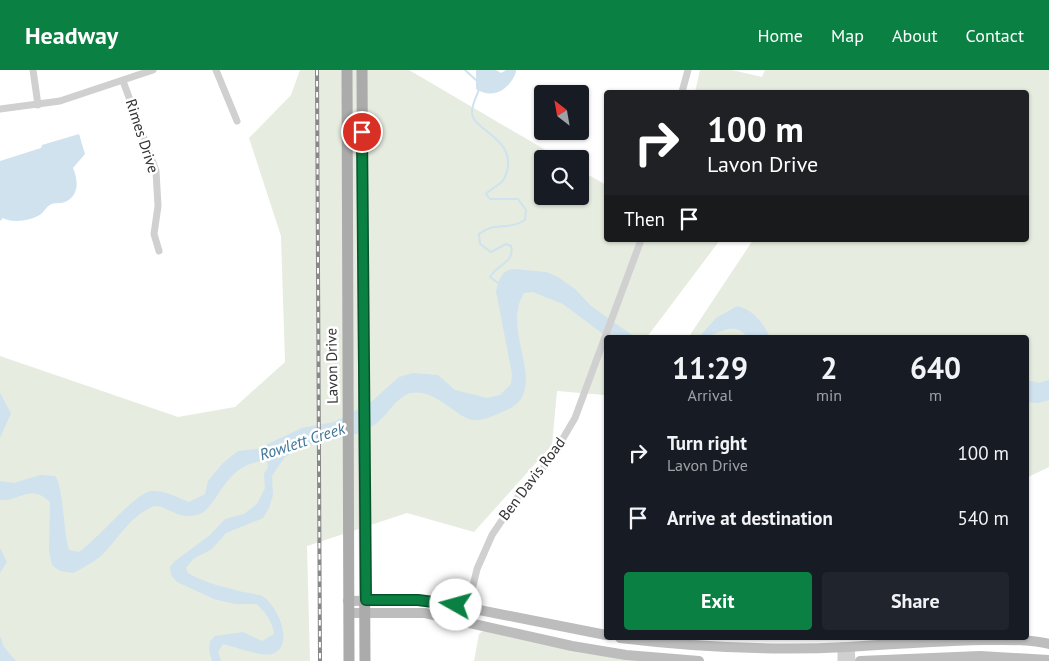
<!DOCTYPE html>
<html lang="en">
<head>
<meta charset="utf-8">
<style>
	body { margin:0; font-family:"PT Sans",sans-serif; background:#20242c; color:#f1f3f6; height:100vh; display:flex; flex-direction:column; font-size:19px; white-space:nowrap }
	* { box-sizing:border-box; margin:0 }
	p { font-size:16px; color:#9ea1a6 }
	.icon { flex:none; width:28px; height:28px; fill:none; stroke:currentColor; stroke-width:2; stroke-linecap:round; stroke-linejoin:round }
	.map { position:relative; flex:1; overflow:hidden }
	.drawer { position:absolute; left:604px; top:265px; width:425px; height:305px; display:flex; flex-direction:column; background:#171b24; border-radius:5px; box-shadow:0 1px 4px #0004 }
	.drawer>* { flex:none }
	.top-card { position:absolute; left:604px; top:20px; width:425px; height:152px; border-radius:5px; box-shadow:0 1px 4px #0004; background:#202124; color:#fff; overflow:hidden }
	.needle { width:32px; rotate:329deg }
	.fabs { position:absolute; left:534px; top:15px; display:grid; gap:10px }
	.fabs a { display:grid; place-items:center; width:55px; height:55px; border-radius:5px; background:#171b24; box-shadow:0 1px 4px #0004; font-size:25px }
	.pin { position:absolute; display:grid; place-items:center; width:42px; height:42px; color:#fff; margin:-21px; border:2px solid #fff; border-radius:50%; box-shadow:0 1px 5px #0007 }
	.me { position:absolute; width:55px; margin:-28px; rotate:277deg; stroke-linejoin:round; filter:drop-shadow(0 0 4px #0008) }
	.turn { display:flex; align-items:center; gap:18px; height:105px; padding:0 20px; font-size:22px }
	.turn .icon { width:65px; height:65px; stroke-width:2.5 }
	.turn b { display:block; font-size:35px; line-height:42px }
	.then { display:flex; align-items:center; height:48px; padding:0 20px; background:#0003; gap:10px; font-size:19px }
	.eta { display:flex; justify-content:space-evenly; align-items:center; height:85px; text-align:center }
	.eta b { font-size:30px; font-weight:800; line-height:35px }
	.button { display:flex; gap:10px; margin-top:auto; padding:10px 20px }
	.button a { flex:1; height:58px; border-radius:5px; background:#0b8043; color:#fff; font-size:20px; font-weight:800; line-height:58px; text-align:center }
	.button a+a { background:#20242c; color:#f1f3f6 }
	ul { padding:0; list-style:none }
	li { display:flex; align-items:center; gap:15px; height:65px; padding:0 20px }
	li div { flex:1 }
	li b { display:block; font-size:19px }
	li em { font-style:normal }
	header { display:flex; align-items:center; gap:30px; box-sizing:border-box; height:70px; padding:0 25px; background:#0b8043; color:#fff }
	header strong { font-size:24px }
	nav { display:flex; gap:28px; margin-inline-start:auto; font-size:18px }
	.map>svg:first-child { display:block }
	.green { fill:#e6ecdf }
	.water { fill:#cfe2ee }
	.lines { fill:none; stroke-linecap:round; stroke-linejoin:round }
	.stream { stroke:#cfe2ee; stroke-width:2 }
	.minor { stroke:#d0d0d0; stroke-width:7 }
	.tertiary { stroke:#d0d0d0; stroke-width:9 }
	.secondary { stroke:#bdbdbd; stroke-width:10 }
	.primary { stroke:#ababab; stroke-width:11 }
	.rail-casing { stroke:#888; stroke-width:4 }
	.rail { stroke:#fff; stroke-width:2; stroke-dasharray:5.5; stroke-linecap:butt }
	.route-casing { stroke:#07532c; stroke-width:12 }
	.route { stroke:#0b8043; stroke-width:9 }
	.labels { text-anchor:middle; stroke-width:5; stroke-linejoin:round; paint-order:stroke }
	.street-label { font-size:15px; fill:#333; stroke:#fff }
	.water-label { font-size:16px; font-style:italic; fill:#3f7597; stroke:#fff }
</style>
</head>
<body>
<header>
<strong>Headway</strong>
<nav><a>Home</a><a>Map</a><a>About</a><a>Contact</a></nav>
</header>
<div class="map">
<svg width="1049" height="591" viewBox="0 0 1049 591">
	<rect width="100%" height="100%" fill="#fff"/>
	<path class="green" d="M300,0H409L561,89H542V126H580V100L606,115V170H720L647,267L606,268V323L604,325L557,321L552,375L474,462L407,443L307,476L310,591H0V286L178,347L235,337L285,292L281,166L249,68L291,25Z
		M700,0H732L762,7L765,0H1049V397L1026,408V268H688L753,170H1026V22H695Z
		M483,561L639,591H474L479,564Z"/>
	<path class="water" d="M476,0H496L501,3L506,0H516V2C510,19 493,30 476,19Z
		M79,64L85,84L73,98C78,110 80,125 65,132C60,134 54,132 50,135C46,137 45,141 41,144C33,150 13,154 3,148L0,151V91L41,78L42,75Z
		M514,199L546,202L558,207L575,219L591,236L635,267H607L563,234L533,222L524,223C503,257 538,300 521,329C517,335 508,340 502,342C493,346 483,351 473,350C457,348 435,318 411,323C395,327 388,346 374,355C349,373 313,367 288,385C282,389 277,399 272,406L273,425L269,438L263,448L226,463L212,479L193,489L186,498L188,503C205,513 224,517 243,522C249,523 256,524 262,526C277,534 296,576 272,584C262,587 235,577 223,574L218,582L221,591H212L209,580L210,571L215,566L243,562L262,571L274,564C273,552 265,541 256,534H235L214,529L177,512L171,505L170,497L175,491L210,465L225,449L244,444L257,434L265,418L264,404L268,397L267,391C241,391 228,408 215,429C211,434 207,440 202,443C177,454 164,431 152,437C131,446 120,466 105,482C97,491 84,497 73,503L60,501L52,495L49,481L50,432C30,413 19,432 0,430V411L14,413L40,405L55,406C64,418 63,462 69,480L79,482C97,470 134,424 151,421C164,420 177,427 189,432L205,424L208,411L223,393L238,381L257,379L302,358L334,352L370,333L399,307L413,303L438,305L455,320L487,328L500,325L511,314L512,304L496,221C499,210 501,200 514,199Z
		M737,236C754,240 763,253 770,267H747C733,248 716,268 699,267L716,248Z
		M1026,310L1039,313L1049,310V330L1039,333L1026,332Z
		M0,323L11,343L0,368Z
		M0,478L7,492L0,503Z
		M0,566L4,577L16,591H0Z"/>
	<g class="lines">
		<path class="stream" d="M465,0L476,10
			M479,19C477,26 472,34 472,42C471,61 523,69 504,109C501,115 491,118 486,124L490,129H518L526,140L525,150C508,161 495,151 479,164L480,174L491,182L506,174L511,176C515,193 497,194 490,207L498,213"/>
		<path class="minor" d="M33,0L38,35
			M216,0L237,51
			M123,11L156,101L158,136L154,164L159,181
			M682,22L688,0
			M0,39L60,31L153,0
			M468,537L477,499L492,465L517,428L552,387L575,348L641,170"/>
		<path class="tertiary" d="M850,577L851,591
			M842,591V577"/>
		<path class="secondary" d="M348,531L418,530L444,533L606,565
			M349,543H425L572,576L626,585L699,591
			M620,568C695,577 772,581 848,577C893,574 939,571 985,570C1006,570 1028,569 1049,574
			M860,591L980,586L1049,590"/>
		<path class="primary" d="M347,0L349,591
			M362,0L365,591"/>
		<g class="rail-casing">
			<path id="rail" d="M317,0L320,591"/>
		</g>
		<use href="#rail" class="rail"/>
	</g>
	<g class="lines">
		<g class="route-casing">
			<path id="route" d="M362,62L366,530H418L456,535"/>
		</g>
		<use href="#route" class="route"/>
	</g>
	<g class="labels">
		<g class="street-label">
			<text transform="translate(142 66) rotate(72)" y="5">Rimes Drive</text>
			<text transform="translate(332 296) rotate(-91)" y="5">Lavon Drive</text>
			<text transform="translate(532 409) rotate(-53)" y="5">Ben Davis Road</text>
		</g>
		<g class="water-label">
			<text transform="translate(302 371) rotate(-18)" y="6">Rowlett Creek</text>
		</g>
	</g>
</svg>
<div class="fabs">
<a><svg class="needle" viewBox="-14 -14 28 28"><path d="M0-13l5 13h-10z" fill="#e53935"/><path d="M0 13l5-13h-10z" fill="#9ea1a6"/></svg></a>
<a><svg class="icon" aria-label="search" viewBox="0 0 24 24"><circle cx="10" cy="10" r="6"/><path d="M15 15l6 6"/></svg></a>
</div>
<div class="pin" style="left:362px;top:62px;background:#d93025"><svg class="icon" aria-label="arrive" viewBox="0 0 24 24"><path d="M6 21V4h12l-3 4 3 4H6"/></svg></div>
<svg class="me" style="left:456px;top:535px" viewBox="-20 -20 40 40"><circle r="19" fill="#fff"/><path d="M0-13L10 11 0 6-10 11z" fill="#0b8043"/></svg>
<div class="top-card">
<div class="turn"><svg class="icon" aria-label="right" viewBox="0 0 24 24"><path d="M7 20v-9h11M14 6l5 5-5 5"/></svg><div><b>100 m</b>Lavon Drive</div></div>
<div class="then">Then<svg class="icon" aria-label="arrive" viewBox="0 0 24 24"><path d="M6 21V4h12l-3 4 3 4H6"/></svg></div>
</div>
<section class="drawer">
<div class="eta">
<div><b>11:29</b><p>Arrival</p></div>
<div><b>2</b><p>min</p></div>
<div><b>640</b><p>m</p></div>
</div>
<ul>
<li><svg class="icon" aria-label="right" viewBox="0 0 24 24"><path d="M7 20v-9h11M14 6l5 5-5 5"/></svg><div><b>Turn right</b><p>Lavon Drive</p></div><em>100 m</em></li>
<li><svg class="icon" aria-label="arrive" viewBox="0 0 24 24"><path d="M6 21V4h12l-3 4 3 4H6"/></svg><div><b>Arrive at destination</b></div><em>540 m</em></li>
</ul>
<div class="button"><a>Exit</a><a>Share</a></div>
</section>
</div>
</body>
</html>
